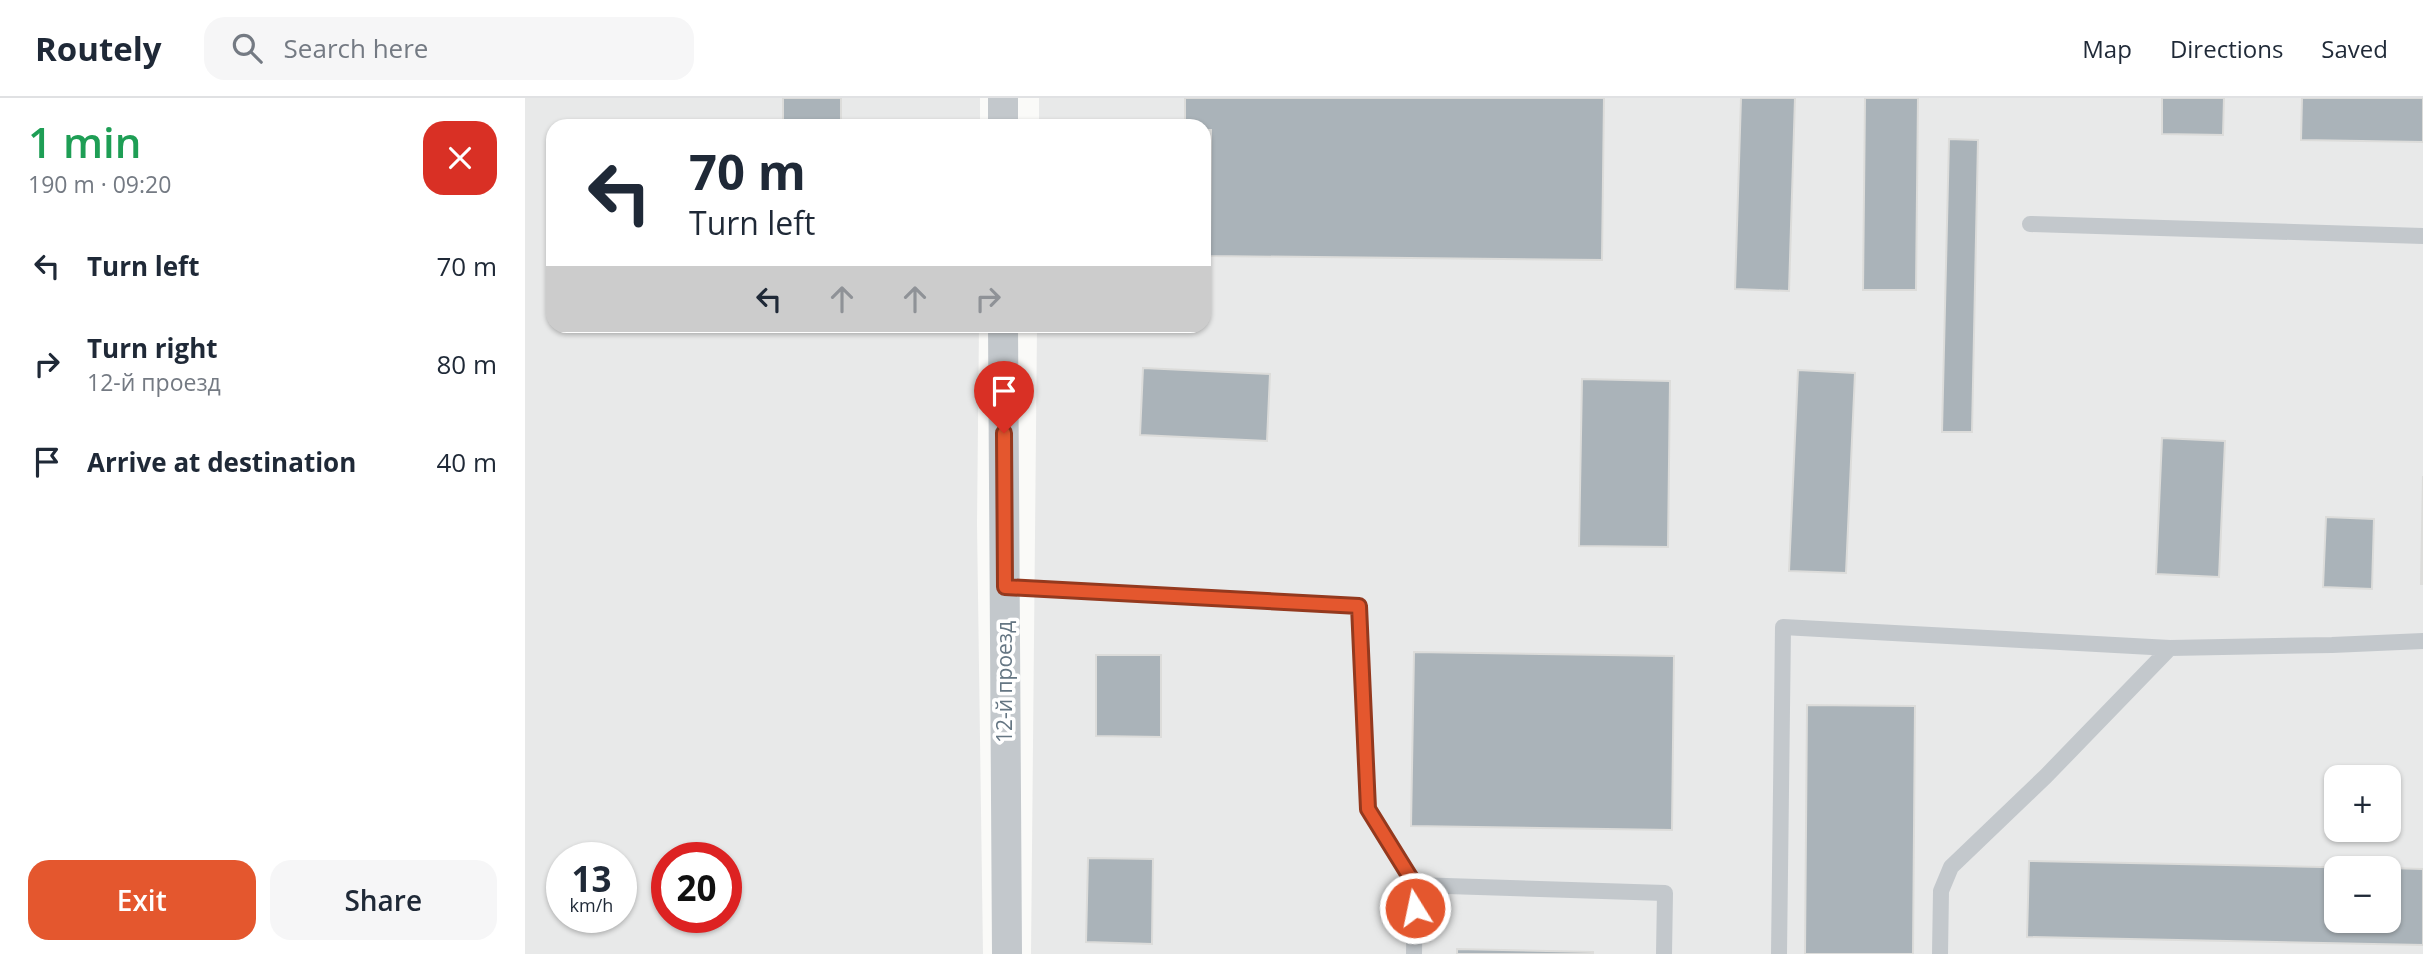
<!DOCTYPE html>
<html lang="en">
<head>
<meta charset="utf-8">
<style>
	body { margin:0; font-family:"Open Sans",sans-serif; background:#f6f6f7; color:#1f2937; height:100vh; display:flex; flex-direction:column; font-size:26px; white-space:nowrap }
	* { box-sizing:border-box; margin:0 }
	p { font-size:23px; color:#747a83 }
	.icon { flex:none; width:38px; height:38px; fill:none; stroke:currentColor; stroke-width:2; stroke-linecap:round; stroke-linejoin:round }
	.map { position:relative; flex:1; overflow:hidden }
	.drawer { display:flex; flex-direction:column; background:#fff; width:525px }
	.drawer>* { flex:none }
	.hud { position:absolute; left:21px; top:21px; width:665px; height:214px; border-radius:21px; box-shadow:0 2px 5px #0004; background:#fff; color:#1f2937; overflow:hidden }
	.fabs { position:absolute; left:1799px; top:667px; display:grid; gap:14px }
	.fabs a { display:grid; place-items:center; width:77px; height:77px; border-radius:14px; background:#fff; box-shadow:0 2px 5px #0004; font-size:35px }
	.speed { position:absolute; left:21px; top:744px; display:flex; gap:14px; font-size:35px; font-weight:700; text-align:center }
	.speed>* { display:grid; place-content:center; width:91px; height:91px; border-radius:50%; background:#fff; box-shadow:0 2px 5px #0004; line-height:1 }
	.speed small { font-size:18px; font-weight:400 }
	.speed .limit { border:10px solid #d22; background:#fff; color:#111 }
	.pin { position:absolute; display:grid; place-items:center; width:60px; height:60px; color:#fff; margin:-72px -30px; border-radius:50% 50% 50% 0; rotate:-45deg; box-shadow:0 0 7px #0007 }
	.pin .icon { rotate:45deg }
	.me { position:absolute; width:77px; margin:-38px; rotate:350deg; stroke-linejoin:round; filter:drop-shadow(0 0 5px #0008) }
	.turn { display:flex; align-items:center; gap:24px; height:147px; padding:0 28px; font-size:32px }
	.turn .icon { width:91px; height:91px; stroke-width:2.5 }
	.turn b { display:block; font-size:49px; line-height:60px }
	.lanes { display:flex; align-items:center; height:66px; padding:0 28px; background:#0003; justify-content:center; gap:35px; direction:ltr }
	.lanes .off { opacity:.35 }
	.round { display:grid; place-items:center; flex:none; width:74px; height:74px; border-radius:21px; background:#f6f6f7 }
	.overview { display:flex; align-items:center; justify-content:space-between; height:119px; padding:0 28px }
	h1 { font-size:42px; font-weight:600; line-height:52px; color:#1e9e55 }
	.action { display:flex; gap:14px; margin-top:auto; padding:14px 28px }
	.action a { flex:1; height:80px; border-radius:21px; background:#e4572e; color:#fff; font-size:28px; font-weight:600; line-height:80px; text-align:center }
	.action a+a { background:#f6f6f7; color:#1f2937 }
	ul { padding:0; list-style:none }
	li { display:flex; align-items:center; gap:21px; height:98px; padding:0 28px }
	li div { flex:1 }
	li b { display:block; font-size:26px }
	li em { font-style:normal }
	header { display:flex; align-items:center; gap:42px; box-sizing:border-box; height:98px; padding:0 35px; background:#fff; border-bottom:2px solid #e0e1e3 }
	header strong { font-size:33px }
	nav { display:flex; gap:38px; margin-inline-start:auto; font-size:24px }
	.search { width:490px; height:63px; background:#f6f6f7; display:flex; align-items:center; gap:18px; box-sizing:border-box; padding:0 24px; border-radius:21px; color:#747a83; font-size:26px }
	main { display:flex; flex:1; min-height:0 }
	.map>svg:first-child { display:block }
	.built { fill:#e8e9e9; fill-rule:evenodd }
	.building { fill:#aab3b9; stroke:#dcdcda; stroke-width:2 }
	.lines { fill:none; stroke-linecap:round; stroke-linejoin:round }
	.lane { stroke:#c3c8cc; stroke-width:16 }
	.street { stroke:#c3c8cc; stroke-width:30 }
	.route-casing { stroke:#94391e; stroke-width:18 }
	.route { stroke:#e4572e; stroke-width:12 }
	.labels { text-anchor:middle; stroke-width:7; stroke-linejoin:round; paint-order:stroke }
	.street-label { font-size:21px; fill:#657683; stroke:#fff }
</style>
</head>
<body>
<header>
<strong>Routely</strong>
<div class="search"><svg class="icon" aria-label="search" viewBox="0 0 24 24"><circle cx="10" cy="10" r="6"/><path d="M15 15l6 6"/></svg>Search here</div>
<nav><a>Map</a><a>Directions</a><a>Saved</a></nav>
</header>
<main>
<section class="drawer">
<div class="overview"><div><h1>1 min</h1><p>190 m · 09:20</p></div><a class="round" style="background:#d93025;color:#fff"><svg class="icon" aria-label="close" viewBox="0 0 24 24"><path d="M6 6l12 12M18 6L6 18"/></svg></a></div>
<ul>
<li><svg class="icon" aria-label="left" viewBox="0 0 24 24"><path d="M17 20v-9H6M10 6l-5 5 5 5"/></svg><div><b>Turn left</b></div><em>70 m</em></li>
<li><svg class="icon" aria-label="right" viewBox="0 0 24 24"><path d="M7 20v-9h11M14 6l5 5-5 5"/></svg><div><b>Turn right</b><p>12-й проезд</p></div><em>80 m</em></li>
<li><svg class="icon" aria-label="arrive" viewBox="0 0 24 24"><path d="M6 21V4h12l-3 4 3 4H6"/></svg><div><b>Arrive at destination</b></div><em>40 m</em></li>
</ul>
<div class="action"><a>Exit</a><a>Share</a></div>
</section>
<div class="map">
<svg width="1898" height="856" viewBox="0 0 1898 856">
	<rect width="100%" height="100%" fill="#fafaf8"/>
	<path class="built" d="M0,0H455V28H28V228H454L452,426L458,856H0ZM37,760H96V819H37ZM142,760H201V819H142Z
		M514,0H1898V856H506L512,228H679V28H514ZM1811,679H1864V732H1811ZM1811,770H1864V822H1811Z"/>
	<path class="building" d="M258,0H316V28H258Z
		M660,0H1079L1077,162L685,158L686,32H679V28H660Z
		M1216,0H1270L1264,193L1210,191Z
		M1340,0H1393L1391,192H1338Z
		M1637,0H1699L1698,37L1637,36Z
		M1777,0H1898V44L1776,42Z
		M1424,41L1453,42L1447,334H1417Z
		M618,270L745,276L742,343L615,337Z
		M1273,272L1330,275L1321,475L1264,473Z
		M1057,281L1145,283L1143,449L1054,448Z
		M1637,340L1700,343L1694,479L1631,476Z
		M1898,378V486H1896Z
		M1801,419L1849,421L1847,491L1798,489Z
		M889,554L1149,558L1147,732L886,728Z
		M571,557H636V639L571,638Z
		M1282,607L1390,608L1388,856H1280Z
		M563,760L628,761L627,846L561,844Z
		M1504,763L1843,770H1811V822H1864V770L1898,771V847L1502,839Z
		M932,851L1068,854V856H932Z"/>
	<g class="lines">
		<path class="lane" d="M1505,126L1898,138
			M480,489L834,508L843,711L890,787
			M889,856L890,787L1140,795L1139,856
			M1254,856L1258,529L1645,550
			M1415,856L1416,793L1426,769L1521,678L1645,550L1807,547L1898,543"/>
		<path class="street" d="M478,28V0
			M478,228L482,856"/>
	</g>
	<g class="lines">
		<g class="route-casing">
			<path id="route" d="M479,335L480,489L834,508L843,711L890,787V810"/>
		</g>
		<use href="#route" class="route"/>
	</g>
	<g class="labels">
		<g class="street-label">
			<text transform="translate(480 584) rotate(-90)" y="7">12-й проезд</text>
		</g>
	</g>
</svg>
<div class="fabs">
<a>+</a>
<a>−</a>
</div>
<div class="speed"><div>13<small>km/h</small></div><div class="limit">20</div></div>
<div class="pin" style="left:479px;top:335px;background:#d93025"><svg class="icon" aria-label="arrive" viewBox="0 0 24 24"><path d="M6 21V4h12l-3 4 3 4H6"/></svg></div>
<svg class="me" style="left:890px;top:810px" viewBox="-20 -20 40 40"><circle r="17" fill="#e4572e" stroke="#fff" stroke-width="3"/><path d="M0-11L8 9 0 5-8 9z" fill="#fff"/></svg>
<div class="hud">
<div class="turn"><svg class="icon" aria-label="left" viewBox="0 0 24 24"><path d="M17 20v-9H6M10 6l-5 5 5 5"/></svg><div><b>70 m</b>Turn left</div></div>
<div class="lanes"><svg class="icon" aria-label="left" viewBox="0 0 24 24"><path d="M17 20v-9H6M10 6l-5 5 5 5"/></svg><svg class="icon off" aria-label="ahead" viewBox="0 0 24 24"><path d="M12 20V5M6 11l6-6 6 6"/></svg><svg class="icon off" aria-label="ahead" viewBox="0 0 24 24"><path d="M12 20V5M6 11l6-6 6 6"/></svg><svg class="icon off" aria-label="right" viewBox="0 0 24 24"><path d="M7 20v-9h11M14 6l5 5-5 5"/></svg></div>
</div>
</div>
</main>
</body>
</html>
